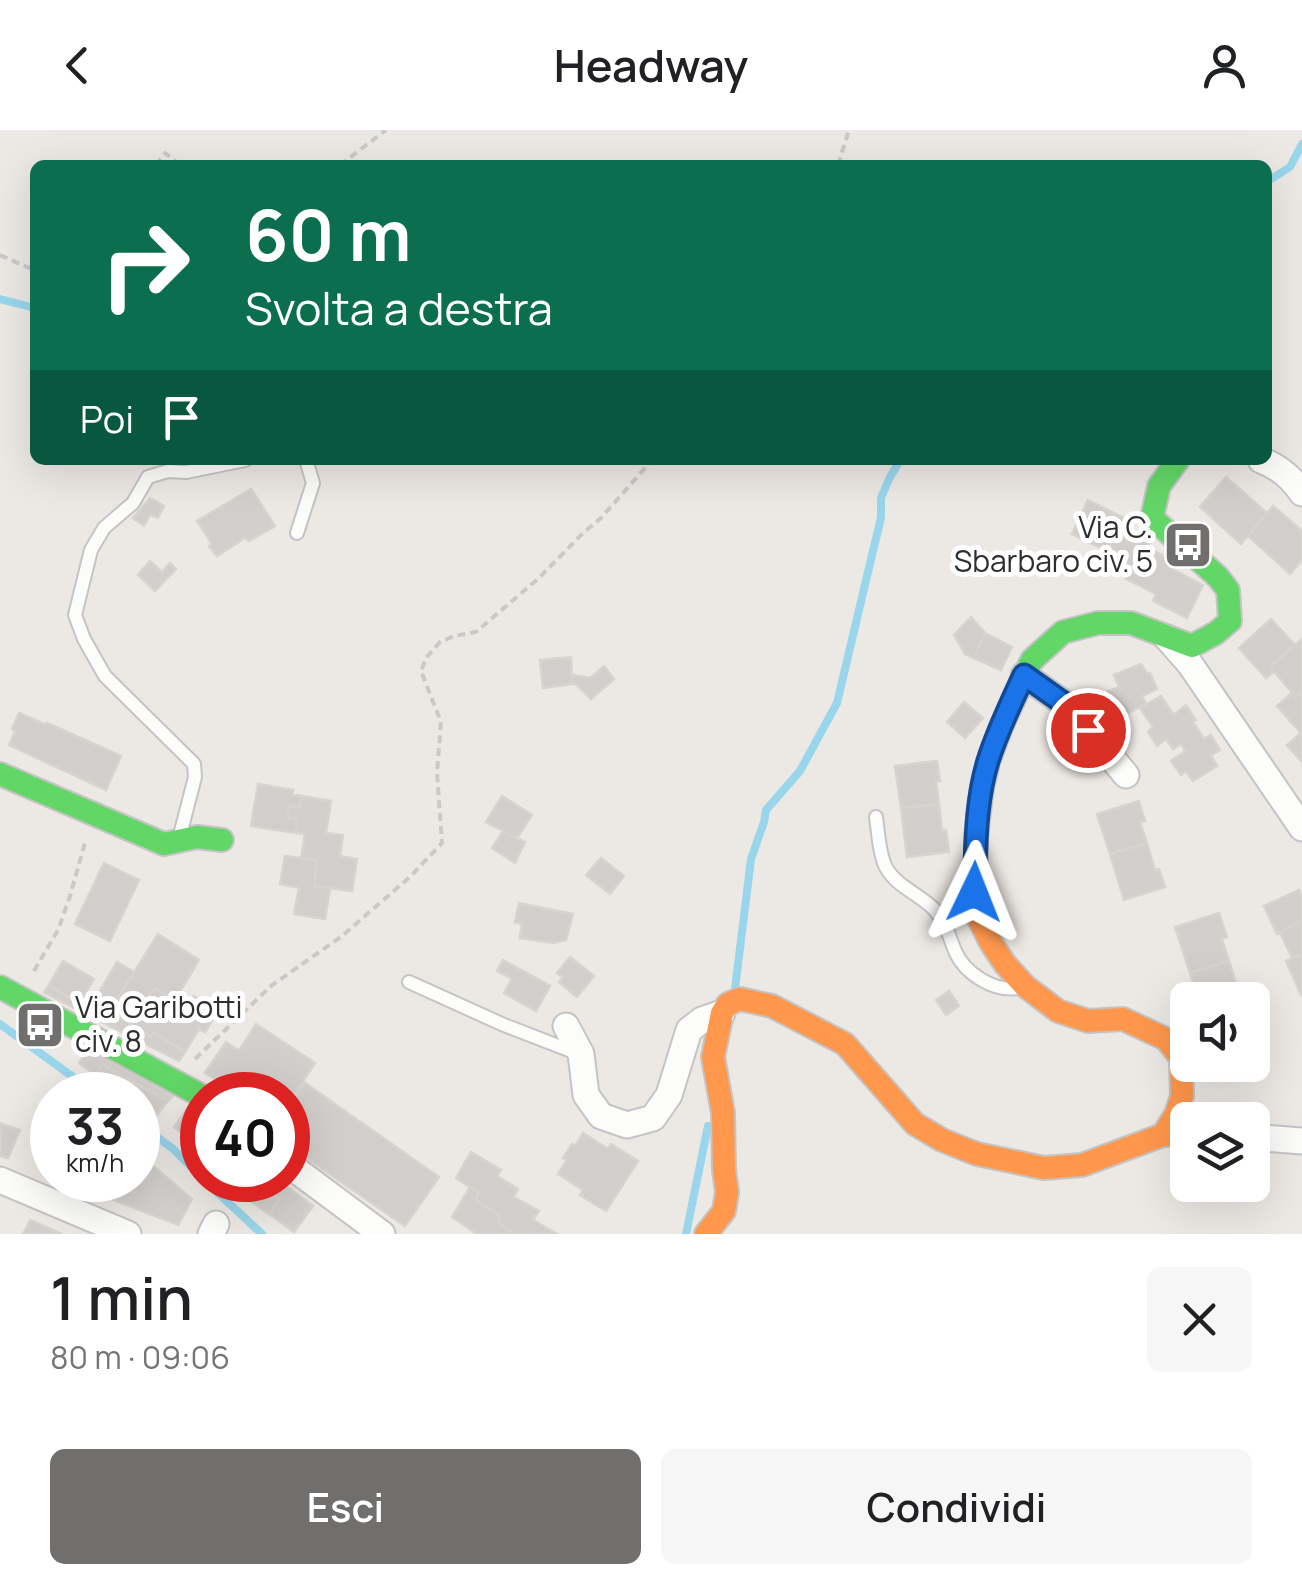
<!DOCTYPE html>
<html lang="it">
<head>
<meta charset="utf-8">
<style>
	body { margin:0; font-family:Manrope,sans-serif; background:#f6f6f6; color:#202124; height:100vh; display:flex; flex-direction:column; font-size:38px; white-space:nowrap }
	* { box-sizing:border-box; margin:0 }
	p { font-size:32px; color:#757577 }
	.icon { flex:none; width:55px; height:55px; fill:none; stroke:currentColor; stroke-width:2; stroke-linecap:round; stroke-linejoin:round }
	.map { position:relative; height:1104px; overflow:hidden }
	.sheet { display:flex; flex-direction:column; background:#fff; flex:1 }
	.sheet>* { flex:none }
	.banner { position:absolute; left:30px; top:30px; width:1242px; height:305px; border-radius:15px; box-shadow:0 10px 40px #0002; background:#0b6e4f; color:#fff; overflow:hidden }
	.fabs { position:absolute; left:1170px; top:852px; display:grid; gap:20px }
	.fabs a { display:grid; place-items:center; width:100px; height:100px; border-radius:15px; background:#fff; box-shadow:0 10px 40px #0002; font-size:50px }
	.speed { position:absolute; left:30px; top:942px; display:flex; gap:20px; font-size:50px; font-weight:700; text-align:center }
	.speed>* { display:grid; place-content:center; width:130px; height:130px; border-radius:50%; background:#fff; box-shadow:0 10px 40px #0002; line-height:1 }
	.speed small { font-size:25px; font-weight:400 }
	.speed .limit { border:15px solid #d22; background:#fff; color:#111 }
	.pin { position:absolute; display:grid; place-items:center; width:85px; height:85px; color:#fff; margin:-42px; border:5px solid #fff; border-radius:50%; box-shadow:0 2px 10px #0007 }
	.me { position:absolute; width:110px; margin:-55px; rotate:2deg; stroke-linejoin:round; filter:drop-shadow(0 0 8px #0008) }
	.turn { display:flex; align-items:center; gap:35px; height:210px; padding:0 50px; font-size:45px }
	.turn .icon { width:130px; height:130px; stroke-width:2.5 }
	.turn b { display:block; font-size:70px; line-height:85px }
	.then { display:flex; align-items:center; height:95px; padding:0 50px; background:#0003; gap:20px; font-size:38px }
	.round { display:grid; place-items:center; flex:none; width:105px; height:105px; border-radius:15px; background:#f6f6f6 }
	.headline { display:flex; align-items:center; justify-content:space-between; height:170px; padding:0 50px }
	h1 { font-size:60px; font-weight:600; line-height:75px }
	.action { display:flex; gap:20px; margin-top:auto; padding:20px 50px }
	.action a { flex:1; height:115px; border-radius:15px; background:#706f6e; color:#fff; font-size:40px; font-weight:600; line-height:115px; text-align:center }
	.action a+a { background:#f6f6f6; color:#202124 }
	header { display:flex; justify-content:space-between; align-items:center; height:130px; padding:0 50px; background:#fff; font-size:45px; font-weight:600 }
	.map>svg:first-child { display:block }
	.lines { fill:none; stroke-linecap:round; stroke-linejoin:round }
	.stream { stroke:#99d6ec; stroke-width:8 }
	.building { fill:#d1cecb; stroke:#d7d4d0; stroke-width:2.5 }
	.lane-casing { stroke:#c5c4c5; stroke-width:16 }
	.street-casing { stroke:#c5c4c5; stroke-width:29 }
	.fast-casing { stroke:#c5c4c5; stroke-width:26 }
	.slow-casing { stroke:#c5c4c5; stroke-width:26 }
	.path { stroke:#c9c9c8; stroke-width:4; stroke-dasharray:8 5; stroke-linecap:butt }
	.lane { stroke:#fcfcfb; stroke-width:12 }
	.street { stroke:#fcfcfb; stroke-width:25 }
	.fast { stroke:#63d668; stroke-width:22 }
	.slow { stroke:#ff974d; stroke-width:22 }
	.route-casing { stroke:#114b97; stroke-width:25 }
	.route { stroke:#1a73e8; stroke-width:18 }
	.labels { text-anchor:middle; stroke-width:10; stroke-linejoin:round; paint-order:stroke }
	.poi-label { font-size:30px; fill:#2e2e2e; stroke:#fff; text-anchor:end }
</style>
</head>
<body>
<header><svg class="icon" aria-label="back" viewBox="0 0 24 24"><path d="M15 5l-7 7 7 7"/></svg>Headway<svg class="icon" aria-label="person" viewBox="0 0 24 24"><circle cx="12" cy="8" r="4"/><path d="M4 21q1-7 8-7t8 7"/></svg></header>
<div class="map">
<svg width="1302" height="1104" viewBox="0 0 1302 1104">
	<rect width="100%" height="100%" fill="#ece8e4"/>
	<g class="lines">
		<path class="stream" d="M1268,51L1290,37L1302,14
			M0,169L35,178
			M735,859L751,729L764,692L766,680L800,641L837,573L872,425L881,388V368L889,349L900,330
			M0,894L98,965
			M138,993L172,1018L202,1048
			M204,1050L262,1104
			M686,1104L708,996"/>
	</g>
	<path class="building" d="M1226,347L1267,383L1241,414L1200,377Z
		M251,359L275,396L249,411L245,408L217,426L209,416L212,414L197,391Z
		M150,368L164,376L158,388L150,385L144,396L133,388Z
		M1088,370L1124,388L1107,421L1072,404Z
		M1273,376L1302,401V430L1290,444L1248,406Z
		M1121,396L1151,410L1134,443L1099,427L1102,419L1107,421Z
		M1147,418L1178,432L1174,440L1203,455L1187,488L1153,471L1156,464L1126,449L1129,441L1134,443Z
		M150,431L162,442L170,433L176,439L155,461L138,445Z
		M971,487L985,503L974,528L965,524L954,505Z
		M1271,489L1295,515L1270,537L1274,541L1266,548L1239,518Z
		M985,503L1012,517L1001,540L974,528Z
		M1302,509V562L1296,567L1270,537Z
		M571,527L572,554L543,558L540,530Z
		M1141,534L1147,544L1150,543L1157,559L1142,566L1146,574L1124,585L1120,575L1115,577L1108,561L1119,557L1114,545Z
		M604,536L614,549L591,569L576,554H572L573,545L590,548Z
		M1293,562L1296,567L1302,562V632L1287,615L1301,603L1277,576Z
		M1161,566L1174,585L1186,575L1196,590L1193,592L1204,609L1211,605L1220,620L1211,625L1217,636L1193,651L1186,641L1181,645L1171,631L1185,621L1181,614L1173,619L1166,609L1157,616L1148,602L1153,597L1140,578Z
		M964,572L983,588L965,608L947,592Z
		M19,583L46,595L47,593L121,626L106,660L9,615L15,602L12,599Z
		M937,631L940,651H936L939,674L901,678L895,636Z
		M258,654L293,660L292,664L302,666L300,677L289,676L288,688L296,689V703L251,696Z
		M302,666L331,671L326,703L343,705L340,726L357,729L352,761L314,756L317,730L301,729L305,704L296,703V689L288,688L289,676L300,677Z
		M502,666L532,685L517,708L486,692Z
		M1139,671L1145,691L1140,692L1147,713L1110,724L1097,684Z
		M939,674L942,701L946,700L949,722L907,727L901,678Z
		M503,701L525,712L515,733L492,718Z
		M1147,713L1155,740L1159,739L1165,757L1124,770L1110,724Z
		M285,726L317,730L314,756L330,758L325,789L294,784L299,758L280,754Z
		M601,728L624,746L610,764L586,745Z
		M104,733L139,750L110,811L75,794Z
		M1299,760L1302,768V790L1277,804L1264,776Z
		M519,773L573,784L566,810L553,813L520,808L522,794L515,792Z
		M1219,783L1227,807L1222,809L1229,831L1190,843L1175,797Z
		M1302,790V824L1292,828L1280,802Z
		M158,804L199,830L178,865L190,872L194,866L218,881L205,902L199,899L185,922L153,902L151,907L110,881Z
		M1302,824V865H1301L1286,831Z
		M570,827L594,846L577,867L559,852L563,847L557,843Z
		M503,830L550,856L536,881L504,863L512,849L497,841Z
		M63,831L94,849L79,873L49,855Z
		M1229,831L1241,870H1198L1190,843Z
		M117,832L134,842L110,881L151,907L153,902L185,922L179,931L86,884Z
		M49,855L79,873L76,879L44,862Z
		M155,858L175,871L162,891L142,877Z
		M949,861L959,876L946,885L936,870Z
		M256,894L315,933L288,974V965H251L225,947L219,952L205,943L226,912L239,921Z
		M88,919L173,966L168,971L102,934L95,945L79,933Z
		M102,934L115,943L168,971L154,989L138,976V965H122L95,945Z
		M305,953L439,1047L405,1096L288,1015V979Z
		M192,972L202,980V1009L198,1015L174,997Z
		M0,993L20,1000L8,1028L0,1026Z
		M583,1003L608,1019L611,1014L638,1031L606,1081L580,1065L583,1060L558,1044L567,1030L563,1028L572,1014L575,1016Z
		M471,1022L501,1040L497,1046L518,1059L514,1067L539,1081L533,1090L557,1104H514L497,1092L500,1086L476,1070L479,1063L456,1048Z
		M138,1023L192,1069L178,1095L109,1068L116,1050H138Z
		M96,1050H116L112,1061L95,1056Z
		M227,1050H278L313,1076L294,1102L269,1084L280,1069L263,1058L254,1070Z
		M470,1057L479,1063L476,1070L500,1086L497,1092L514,1104H477L452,1087Z
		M263,1058L280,1069L269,1084L252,1072Z
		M30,1090L62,1104H23Z"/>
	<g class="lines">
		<g class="lane-casing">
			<path id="lane" d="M297,403L313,353L306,330
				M876,687C878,701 879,720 884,733C892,755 920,764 935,780C946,793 949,806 955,821C965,844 994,862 1018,858
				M179,709L195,647L194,634L105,546L84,509L75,485L91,420L104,398L133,373L148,347L168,341L186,342L245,330
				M409,852L504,895L579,924"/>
		</g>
		<g class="street-casing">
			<path id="street" d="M1261,330C1277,336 1292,348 1302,363
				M1167,508L1190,534L1302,698
				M1024,545L1069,577L1126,645
				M566,896L581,924L586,965L601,986L627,995L653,988L669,965L689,900L702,890L722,883
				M1252,1007L1302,1011
				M288,1034L382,1104
				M0,1050L128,1104
				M211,1104L216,1094"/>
		</g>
		<g class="fast-casing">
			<path id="fast" d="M0,644L164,714L197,707L222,710
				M982,658L988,632L1001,597L1032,530L1063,502L1098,493H1131L1192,516L1216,503L1230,491L1228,460L1218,447L1152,388L1159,356L1178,330
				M0,857L202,966"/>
		</g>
		<g class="slow-casing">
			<path id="slow" d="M982,658L976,706V783L991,813L1005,834L1025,856L1058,881L1088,891L1123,889L1166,909L1181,928L1182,966L1176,984L1163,1005
				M706,1104L724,1081L727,1062L724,1040L723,983L713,927L722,883L728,874L740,869L772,876L845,914L915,994L942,1010L977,1024L1044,1038L1082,1035L1163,1005H1185"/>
		</g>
		<path class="path" d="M156,35L165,23L180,35
			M340,35L386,0
			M838,35L849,0
			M0,125L29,138L35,127
			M34,841L58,800L70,766L85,713
			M195,929L271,856L342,806L411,746L442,713L437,643L441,592L421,541L426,528L440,512L454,506L476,502L540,447L583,403L601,388L652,330"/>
		<use href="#lane" class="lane"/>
		<use href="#street" class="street"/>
		<use href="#fast" class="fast"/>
		<use href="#slow" class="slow"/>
	</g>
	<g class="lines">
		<g class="route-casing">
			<path id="route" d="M974,762C976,719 975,673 988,631C997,602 1011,573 1024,545L1069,577L1088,600"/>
		</g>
		<use href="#route" class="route"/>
	</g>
	<defs>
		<g id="bus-square" transform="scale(2.5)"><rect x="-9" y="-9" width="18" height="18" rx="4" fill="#706f6e" stroke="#fff"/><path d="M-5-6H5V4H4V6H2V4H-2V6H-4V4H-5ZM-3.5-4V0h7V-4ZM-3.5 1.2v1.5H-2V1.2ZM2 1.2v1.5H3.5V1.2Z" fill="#fff"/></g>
	</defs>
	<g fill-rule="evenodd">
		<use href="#bus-square" x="1188" y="415"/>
		<use href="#bus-square" x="40" y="895"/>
	</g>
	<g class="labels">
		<g class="poi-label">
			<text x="1153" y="408">Via C.<tspan x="1153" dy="34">Sbarbaro civ. 5</tspan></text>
			<text x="75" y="888" text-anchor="start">Via Garibotti<tspan x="75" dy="34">civ. 8</tspan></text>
		</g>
	</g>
</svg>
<div class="fabs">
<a><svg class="icon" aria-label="sound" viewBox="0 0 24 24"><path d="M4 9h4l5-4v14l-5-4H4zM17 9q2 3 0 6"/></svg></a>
<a><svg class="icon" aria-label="layers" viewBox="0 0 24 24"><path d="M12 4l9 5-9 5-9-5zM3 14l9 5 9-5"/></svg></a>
</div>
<div class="speed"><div>33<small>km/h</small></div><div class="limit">40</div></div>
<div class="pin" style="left:1088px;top:600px;background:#d93025"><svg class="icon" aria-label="arrive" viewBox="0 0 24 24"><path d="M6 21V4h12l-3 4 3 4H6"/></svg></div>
<svg class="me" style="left:974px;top:762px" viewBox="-20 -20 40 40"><path d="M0-17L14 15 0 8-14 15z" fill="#1a73e8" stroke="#fff" stroke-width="4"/></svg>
<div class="banner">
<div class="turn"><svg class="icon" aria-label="right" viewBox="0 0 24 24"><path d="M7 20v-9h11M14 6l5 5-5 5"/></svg><div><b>60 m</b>Svolta a destra</div></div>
<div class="then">Poi<svg class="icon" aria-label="arrive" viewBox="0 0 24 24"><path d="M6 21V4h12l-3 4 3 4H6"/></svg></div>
</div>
</div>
<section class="sheet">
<div class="headline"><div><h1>1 min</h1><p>80 m · 09:06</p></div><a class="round"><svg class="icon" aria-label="close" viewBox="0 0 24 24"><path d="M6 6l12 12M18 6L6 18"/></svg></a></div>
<div class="action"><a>Esci</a><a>Condividi</a></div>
</section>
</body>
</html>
